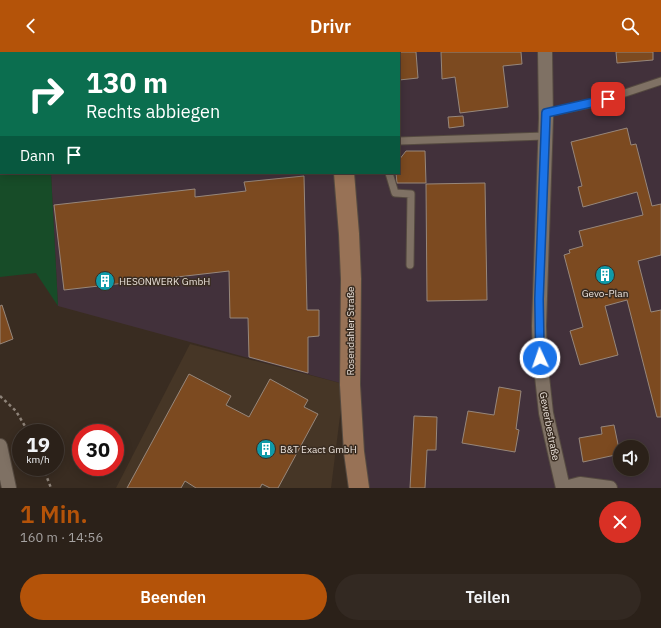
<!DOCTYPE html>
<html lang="de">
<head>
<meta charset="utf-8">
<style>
	body { margin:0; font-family:"IBM Plex Sans",sans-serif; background:#332922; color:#f1f3f6; height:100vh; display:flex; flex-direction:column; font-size:15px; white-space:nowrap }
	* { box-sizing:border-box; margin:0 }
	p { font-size:13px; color:#a6a3a2 }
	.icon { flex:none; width:22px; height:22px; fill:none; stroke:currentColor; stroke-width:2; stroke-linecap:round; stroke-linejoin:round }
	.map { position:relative; height:436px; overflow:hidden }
	.side { display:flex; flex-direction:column; background:#2b2119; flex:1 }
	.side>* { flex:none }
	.hud { position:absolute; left:0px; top:0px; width:400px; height:122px; box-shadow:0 2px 10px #0003,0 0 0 1px #473e38; background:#0b6e4f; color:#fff; overflow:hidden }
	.tools { position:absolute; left:613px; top:388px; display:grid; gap:8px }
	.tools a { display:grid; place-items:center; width:36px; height:36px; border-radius:50%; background:#2b2119; box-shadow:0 2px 10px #0003,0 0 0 1px #473e38; font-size:20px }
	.speed { position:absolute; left:12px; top:372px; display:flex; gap:8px; font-size:20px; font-weight:700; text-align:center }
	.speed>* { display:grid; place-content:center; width:52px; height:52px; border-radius:50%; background:#2b2119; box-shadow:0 2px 10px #0003,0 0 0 1px #473e38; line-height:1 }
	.speed small { font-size:10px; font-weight:400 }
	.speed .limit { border:6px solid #d22; background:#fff; color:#111 }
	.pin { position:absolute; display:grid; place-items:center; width:34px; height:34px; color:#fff; margin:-17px; border-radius:8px; box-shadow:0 2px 6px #0006 }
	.me { position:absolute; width:44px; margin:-22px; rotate:357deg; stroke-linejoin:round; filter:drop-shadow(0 0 3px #0008) }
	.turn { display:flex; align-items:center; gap:14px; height:84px; padding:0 20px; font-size:18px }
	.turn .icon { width:52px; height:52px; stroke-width:2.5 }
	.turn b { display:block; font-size:28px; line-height:34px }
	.then { display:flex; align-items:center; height:38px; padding:0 20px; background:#0003; gap:8px; font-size:15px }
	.round { display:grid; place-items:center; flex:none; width:42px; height:42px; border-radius:21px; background:#332922 }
	.overview { display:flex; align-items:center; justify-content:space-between; height:68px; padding:0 20px }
	h1 { font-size:24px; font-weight:600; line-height:30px; color:#b45309 }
	.action { display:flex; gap:8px; margin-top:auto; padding:8px 20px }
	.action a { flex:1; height:46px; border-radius:24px; background:#b45309; color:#fff; font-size:16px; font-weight:600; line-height:46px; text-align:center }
	.action a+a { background:#332922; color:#f1f3f6 }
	header { display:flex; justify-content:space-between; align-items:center; height:52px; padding:0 20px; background:#b45309; color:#fff; font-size:18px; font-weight:600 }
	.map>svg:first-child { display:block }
	.built { fill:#463626 }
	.industrial { fill:#42313b; fill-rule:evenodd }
	.green { fill:#174c28 }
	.building { fill:#7c4a20; stroke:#97877b }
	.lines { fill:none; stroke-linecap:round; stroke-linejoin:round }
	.lane-casing { stroke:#554a40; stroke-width:9 }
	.street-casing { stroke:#554a40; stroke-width:16 }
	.secondary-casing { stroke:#554a40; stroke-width:22 }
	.path { stroke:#8e8379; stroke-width:2.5; stroke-dasharray:3 3; stroke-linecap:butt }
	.lane { stroke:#7f7164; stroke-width:7 }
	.street { stroke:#7f7164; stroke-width:14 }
	.secondary { stroke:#987256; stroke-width:20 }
	.route-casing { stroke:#114b97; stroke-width:10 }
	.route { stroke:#1a73e8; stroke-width:7 }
	.labels { text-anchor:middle; stroke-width:3; stroke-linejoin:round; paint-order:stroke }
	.poi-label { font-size:10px; fill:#eae1da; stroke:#392c21; text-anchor:start }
	.street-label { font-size:10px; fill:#eae1da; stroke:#392c21 }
</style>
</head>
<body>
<header><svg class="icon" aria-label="back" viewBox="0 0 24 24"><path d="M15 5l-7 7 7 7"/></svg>Drivr<svg class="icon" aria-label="search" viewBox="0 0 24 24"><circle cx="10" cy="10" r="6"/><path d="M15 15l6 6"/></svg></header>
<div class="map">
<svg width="661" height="436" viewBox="0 0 661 436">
	<rect width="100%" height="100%" fill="#392c21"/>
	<path class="built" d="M190,292L344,332L331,436H116Z"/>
	<path class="industrial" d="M0,0H661V436H351L344,332L58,254L51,121H399V1H1V37ZM620,395H642V417H620Z"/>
	<path class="green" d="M0,35L1,121H51L58,254L36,221L0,225Z"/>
	<path class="building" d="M399,0H416L418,26L399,28Z
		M441,0H521L522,12L503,14L508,55L460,61L455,25L442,27Z
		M616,0H653V8L617,11Z
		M463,64L464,74L449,76L448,65Z
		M627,76L631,93L636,92L652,154L661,152V203L638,209L651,260L661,258V365H657L627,248L605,254L618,303L580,313L570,279L583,275L564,203L570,201L569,198L583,194L579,179L643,163L637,140L583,155L578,135L582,134L571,90Z
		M406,99H425L426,131H397L396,121H399V108Z
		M304,124L307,258H319V284L308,285V321L249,305L248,266H230L229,219L64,238L54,153L195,137V145L246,139L244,130Z
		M485,131L487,248L427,249L426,132Z
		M2,253L13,287L0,292V254Z
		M189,322L231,344L226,353L249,365L270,327L308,348L304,355L318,362L278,436H270L262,432L260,436H196L185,429L181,436H127Z
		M499,335L521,339L516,377L519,378L515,400L462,391L468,359L494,363Z
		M414,364L437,365L436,398H427L425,436H410Z
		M614,373L620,402L583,410L579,386L602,382L601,375Z"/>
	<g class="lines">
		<g class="lane-casing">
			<path id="lane" d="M51,0V1
				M546,61L595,51L661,29
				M399,89L545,84
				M389,121L395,141L411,142L410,213"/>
		</g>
		<g class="street-casing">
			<path id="street" d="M545,0L546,66L539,274L540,306L546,361L563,436
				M0,394L9,436
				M565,436L580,432L610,436"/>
		</g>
		<g class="secondary-casing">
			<path id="secondary" d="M324,0V1
				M344,121L349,182L351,227L350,333L354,400L359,436"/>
		</g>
		<path class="path" d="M0,344L16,359L29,381
			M43,415L51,436"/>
		<use href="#lane" class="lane"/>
		<use href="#street" class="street"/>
		<use href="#secondary" class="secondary"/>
	</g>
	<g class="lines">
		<g class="route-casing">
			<path id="route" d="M540,306L539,247L546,61L608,47"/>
		</g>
		<use href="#route" class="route"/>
	</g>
	<defs>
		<g id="building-disc" transform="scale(1)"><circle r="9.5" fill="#0f9aa8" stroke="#392c21"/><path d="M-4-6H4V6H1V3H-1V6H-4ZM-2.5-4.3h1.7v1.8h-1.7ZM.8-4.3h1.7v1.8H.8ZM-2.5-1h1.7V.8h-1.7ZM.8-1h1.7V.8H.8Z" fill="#fff"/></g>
	</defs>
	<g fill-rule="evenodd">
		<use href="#building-disc" x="605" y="223"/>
		<use href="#building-disc" x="105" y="229"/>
		<use href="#building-disc" x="266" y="397"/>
	</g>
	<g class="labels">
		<g class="poi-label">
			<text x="119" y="233">HESONWERK GmbH</text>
			<text x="605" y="245" text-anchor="middle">Gevo-Plan</text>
			<text x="280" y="401">B&amp;T Exact GmbH</text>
		</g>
		<g class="street-label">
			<text transform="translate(350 279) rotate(-90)" y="4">Rosendahler Straße</text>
			<text transform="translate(550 374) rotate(79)" y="4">Gewerbestraße</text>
		</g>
	</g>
</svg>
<div class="tools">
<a><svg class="icon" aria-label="sound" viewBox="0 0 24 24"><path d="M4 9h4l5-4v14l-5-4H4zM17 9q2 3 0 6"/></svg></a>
</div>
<div class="speed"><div>19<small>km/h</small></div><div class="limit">30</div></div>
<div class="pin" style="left:608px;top:47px;background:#d93025"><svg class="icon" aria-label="arrive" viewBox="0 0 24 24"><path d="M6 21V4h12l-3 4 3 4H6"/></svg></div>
<svg class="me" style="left:540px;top:306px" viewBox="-20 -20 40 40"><circle r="17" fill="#1a73e8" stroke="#fff" stroke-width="3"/><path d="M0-11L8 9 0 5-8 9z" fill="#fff"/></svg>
<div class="hud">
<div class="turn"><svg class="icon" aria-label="right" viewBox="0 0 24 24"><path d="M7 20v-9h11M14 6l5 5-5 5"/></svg><div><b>130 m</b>Rechts abbiegen</div></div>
<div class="then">Dann<svg class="icon" aria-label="arrive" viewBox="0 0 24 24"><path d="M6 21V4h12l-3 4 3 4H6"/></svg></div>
</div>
</div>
<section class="side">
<div class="overview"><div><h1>1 Min.</h1><p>160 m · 14:56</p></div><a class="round" style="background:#d93025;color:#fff"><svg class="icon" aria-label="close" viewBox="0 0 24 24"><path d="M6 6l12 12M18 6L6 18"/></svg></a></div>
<div class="action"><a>Beenden</a><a>Teilen</a></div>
</section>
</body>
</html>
